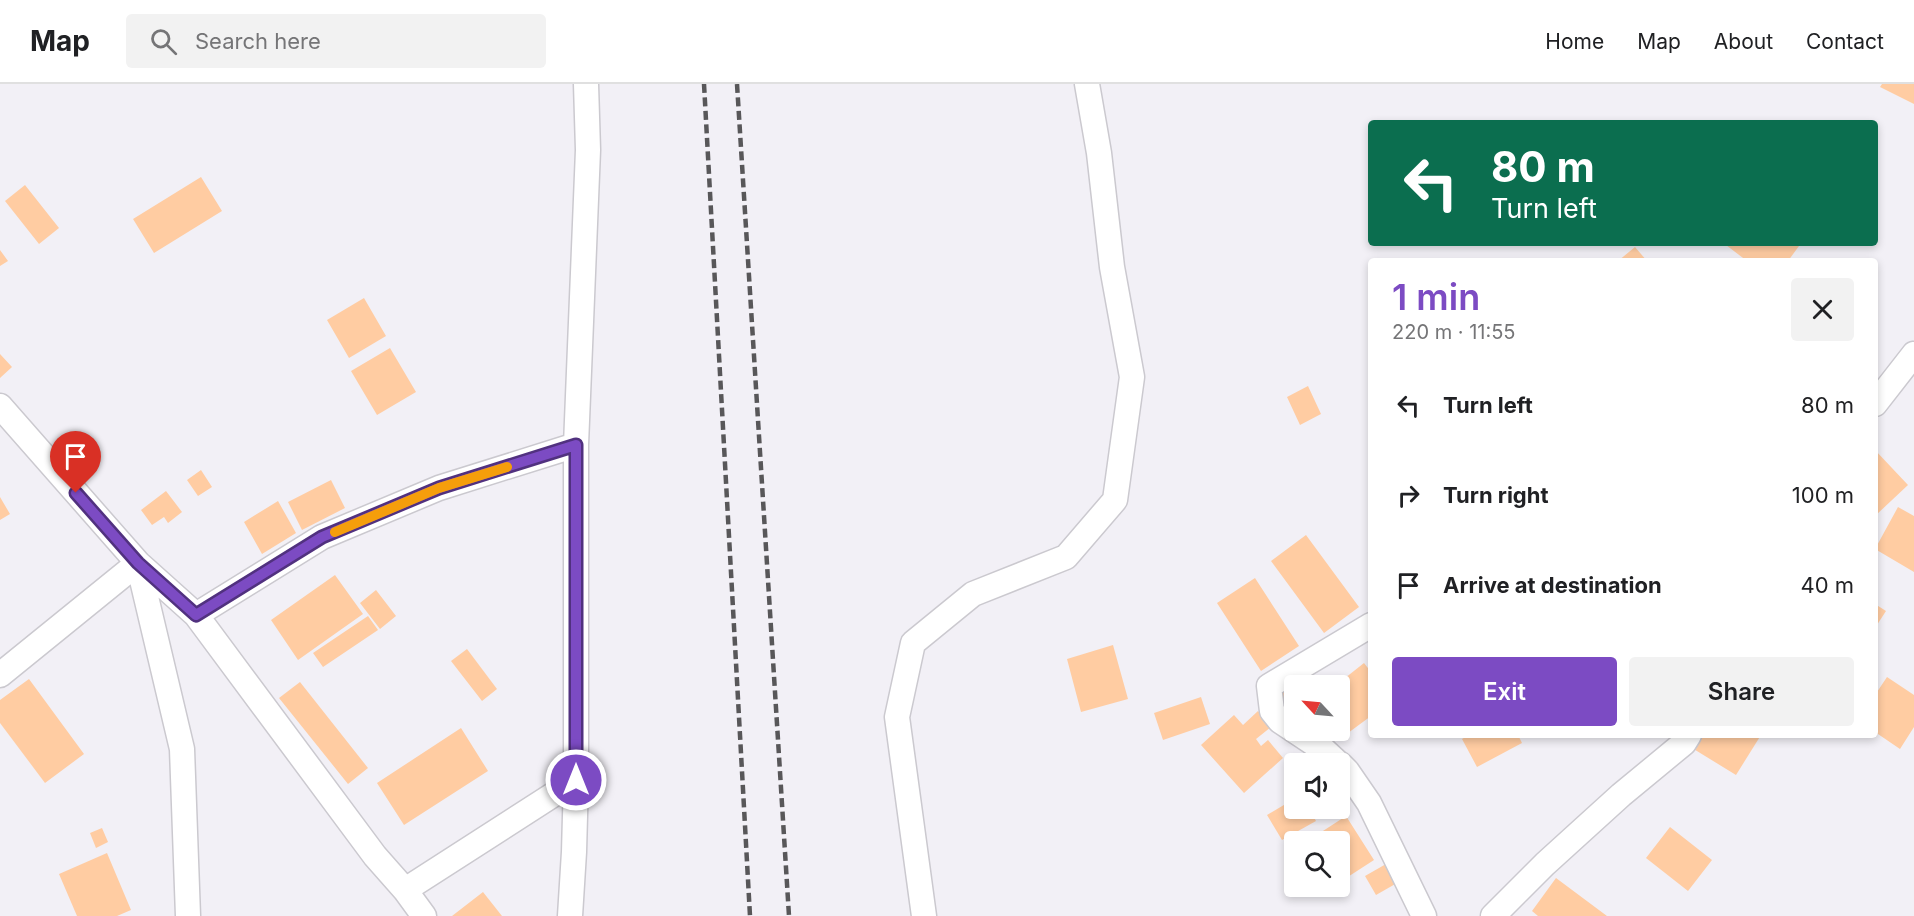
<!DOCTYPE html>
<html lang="en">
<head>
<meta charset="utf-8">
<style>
	body { margin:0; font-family:Inter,sans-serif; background:#f2f2f2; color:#202124; height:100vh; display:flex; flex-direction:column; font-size:22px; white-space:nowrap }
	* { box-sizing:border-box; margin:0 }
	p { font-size:20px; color:#757577 }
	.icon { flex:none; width:33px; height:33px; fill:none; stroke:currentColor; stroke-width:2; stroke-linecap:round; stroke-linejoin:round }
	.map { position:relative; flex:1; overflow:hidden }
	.sheet { position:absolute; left:1368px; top:174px; width:510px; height:480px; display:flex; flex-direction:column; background:#fff; border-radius:6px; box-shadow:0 3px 9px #0003 }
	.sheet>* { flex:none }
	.hud { position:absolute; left:1368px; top:36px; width:510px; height:126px; border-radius:6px; box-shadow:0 3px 9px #0003; background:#0b6e4f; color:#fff; overflow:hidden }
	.needle { width:39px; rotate:296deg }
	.buttons { position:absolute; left:1284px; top:591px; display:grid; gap:12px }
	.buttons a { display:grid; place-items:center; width:66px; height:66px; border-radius:6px; background:#fff; box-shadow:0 3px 9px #0003; font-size:30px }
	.pin { position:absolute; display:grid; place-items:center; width:51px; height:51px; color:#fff; margin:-62px -26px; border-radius:50% 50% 50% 0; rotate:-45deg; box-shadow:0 0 6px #0007 }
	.pin .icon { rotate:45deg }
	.me { position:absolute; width:66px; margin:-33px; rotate:0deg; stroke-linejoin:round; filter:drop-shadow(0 0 4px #0008) }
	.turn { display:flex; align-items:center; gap:21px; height:126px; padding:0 24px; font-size:27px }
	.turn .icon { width:78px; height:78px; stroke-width:2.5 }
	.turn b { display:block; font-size:42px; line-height:51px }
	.round { display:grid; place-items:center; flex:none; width:63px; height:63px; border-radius:6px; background:#f2f2f2 }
	.headline { display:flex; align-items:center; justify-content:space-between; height:102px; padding:0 24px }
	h1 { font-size:36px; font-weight:600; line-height:45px; color:#7c4bc3 }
	.action { display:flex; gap:12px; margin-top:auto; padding:12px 24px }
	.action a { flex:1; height:69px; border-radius:6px; background:#7c4bc3; color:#fff; font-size:24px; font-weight:600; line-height:69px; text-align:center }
	.action a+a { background:#f2f2f2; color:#202124 }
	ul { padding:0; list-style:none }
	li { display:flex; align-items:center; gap:18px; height:90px; padding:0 24px }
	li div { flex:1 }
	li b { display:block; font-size:22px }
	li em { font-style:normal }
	header { display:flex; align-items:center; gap:36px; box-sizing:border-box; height:84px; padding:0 30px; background:#fff; border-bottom:2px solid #e0e0e0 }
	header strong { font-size:28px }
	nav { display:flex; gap:33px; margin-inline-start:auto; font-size:21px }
	.search { width:420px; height:54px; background:#f2f2f2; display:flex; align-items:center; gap:15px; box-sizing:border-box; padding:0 21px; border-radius:6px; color:#757577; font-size:22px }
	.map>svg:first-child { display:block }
	.building { fill:#ffcca2 }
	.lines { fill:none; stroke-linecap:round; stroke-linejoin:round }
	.street-casing { stroke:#cbc9cf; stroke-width:27 }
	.street { stroke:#fff; stroke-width:24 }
	.rail { stroke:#585759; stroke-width:4.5; stroke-dasharray:9 4.5; stroke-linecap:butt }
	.route-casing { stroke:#51317f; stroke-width:15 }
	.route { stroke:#7c4bc3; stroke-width:10 }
	.slow { stroke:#f59e0b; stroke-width:10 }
</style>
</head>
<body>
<header>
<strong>Map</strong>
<div class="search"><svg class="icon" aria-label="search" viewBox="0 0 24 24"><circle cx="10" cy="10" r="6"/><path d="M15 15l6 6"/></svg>Search here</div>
<nav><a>Home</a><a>Map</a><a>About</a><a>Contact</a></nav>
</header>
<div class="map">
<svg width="1914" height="832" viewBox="0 0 1914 832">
	<rect width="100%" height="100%" fill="#f2f0f6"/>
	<path class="building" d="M1882,0H1914V20L1880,3Z
		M201,93L222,127L154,169L133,135Z
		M25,101L59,144L39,160L5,117Z
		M1727,159H1794L1799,162L1788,177H1747L1726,161Z
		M1635,163L1647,177H1618Z
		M0,166L8,177L0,182Z
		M364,214L386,252L349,274L327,236Z
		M390,264L416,308L377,331L351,287Z
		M0,270L12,283L0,294Z
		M1308,302L1321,330L1300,341L1287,313Z
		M1875,366L1908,401L1875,432Z
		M201,386L212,403L198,412L187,396Z
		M331,396L345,424L302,446L288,418Z
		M166,407L182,428L168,439L164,433L152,441L141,426Z
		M0,413L10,430L0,436Z
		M278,417L296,449L262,470L244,438Z
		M1898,423L1914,432V488L1875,465Z
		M1306,451L1359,523L1324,549L1271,477Z
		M335,491L363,530L298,576L271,536Z
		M1255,494L1299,562L1261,587L1217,519Z
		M376,506L396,532L380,545L360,519Z
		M1875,520L1886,527L1875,544Z
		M368,532L378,546L323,583L313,569Z
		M1113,561L1128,615L1081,628L1067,575Z
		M467,565L497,605L482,617L451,577Z
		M1364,579L1371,588V632L1348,649L1340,638V602H1335Z
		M1294,593L1303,602H1294V630L1276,612Z
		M1887,593L1914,611V643L1900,665L1875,648V611Z
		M29,595L84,670L45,699L0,639V616Z
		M300,598L368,684L348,700L279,614Z
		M1201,613L1210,640L1163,656L1154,629Z
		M1258,627L1271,643L1256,655L1261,662L1268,656L1283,674L1244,709L1201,661L1234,631L1243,641Z
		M461,644L488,687L404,741L377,699Z
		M1469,651H1518L1522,659L1477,683L1462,655Z
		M1700,651H1761L1736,691L1692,664Z
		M1294,715V724H1309L1316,737L1282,756L1267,731Z
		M1346,732L1374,776L1340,798V758H1306Z
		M1670,743L1712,776L1688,807L1646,774Z
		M102,744L108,758L96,764L90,749Z
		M107,769L131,826L117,832H77L59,790Z
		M1386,780L1397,799L1376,811L1365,792Z
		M1556,794L1607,832H1538L1532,827Z
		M483,808L502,832H452Z"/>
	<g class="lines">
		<g class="street-casing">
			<path id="street" d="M1875,320L1914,270
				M0,322L138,479L196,531L375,772L405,806L424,832
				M196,531L322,453L439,404L576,361
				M0,591L138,479L182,665L188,832
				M1339,680L1325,667L1280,637L1272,627L1269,602L1371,541
				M1340,680L1347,687L1369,719L1424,832
				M405,806L576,696
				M570,832L574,768L576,696V361L588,66L586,0
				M924,832L897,633L913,559L973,510L1066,473L1115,416L1132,293L1112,183L1099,69L1087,0
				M1493,832L1545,780L1621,711L1684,659L1689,651"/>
		</g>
		<use href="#street" class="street"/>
		<path class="rail" d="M704,0L750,832
			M737,0L789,832"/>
	</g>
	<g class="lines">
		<g class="route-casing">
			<path id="route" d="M76,409L138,479L196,531L322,453L439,404L576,361V696"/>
		</g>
		<use href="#route" class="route"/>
		<path class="slow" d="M335,448L439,404L507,383"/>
	</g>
</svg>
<div class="buttons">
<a><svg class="needle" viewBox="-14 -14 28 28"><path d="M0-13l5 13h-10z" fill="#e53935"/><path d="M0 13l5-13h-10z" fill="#757577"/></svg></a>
<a><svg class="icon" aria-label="sound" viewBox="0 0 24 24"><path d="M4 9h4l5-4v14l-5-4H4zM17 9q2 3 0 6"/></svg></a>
<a><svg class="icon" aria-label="search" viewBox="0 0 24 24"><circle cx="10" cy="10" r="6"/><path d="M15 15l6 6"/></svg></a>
</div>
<div class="pin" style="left:76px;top:409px;background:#d93025"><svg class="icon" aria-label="arrive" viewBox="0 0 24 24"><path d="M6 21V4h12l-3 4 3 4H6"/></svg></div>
<svg class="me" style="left:576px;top:696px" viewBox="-20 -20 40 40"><circle r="17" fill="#7c4bc3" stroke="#fff" stroke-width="3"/><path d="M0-11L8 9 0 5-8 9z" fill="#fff"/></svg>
<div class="hud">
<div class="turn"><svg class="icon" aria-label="left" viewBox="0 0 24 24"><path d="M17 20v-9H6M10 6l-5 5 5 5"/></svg><div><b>80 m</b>Turn left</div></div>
</div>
<section class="sheet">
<div class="headline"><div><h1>1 min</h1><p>220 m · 11:55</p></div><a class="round"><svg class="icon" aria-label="close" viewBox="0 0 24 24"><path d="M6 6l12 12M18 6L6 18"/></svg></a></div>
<ul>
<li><svg class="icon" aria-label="left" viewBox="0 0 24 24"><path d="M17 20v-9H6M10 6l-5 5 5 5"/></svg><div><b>Turn left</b></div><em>80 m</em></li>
<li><svg class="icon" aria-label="right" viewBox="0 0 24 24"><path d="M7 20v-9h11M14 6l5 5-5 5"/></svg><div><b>Turn right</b></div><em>100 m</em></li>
<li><svg class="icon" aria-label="arrive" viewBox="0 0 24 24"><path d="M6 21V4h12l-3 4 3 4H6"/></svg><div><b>Arrive at destination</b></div><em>40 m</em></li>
</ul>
<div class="action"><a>Exit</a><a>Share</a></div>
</section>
</div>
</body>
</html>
